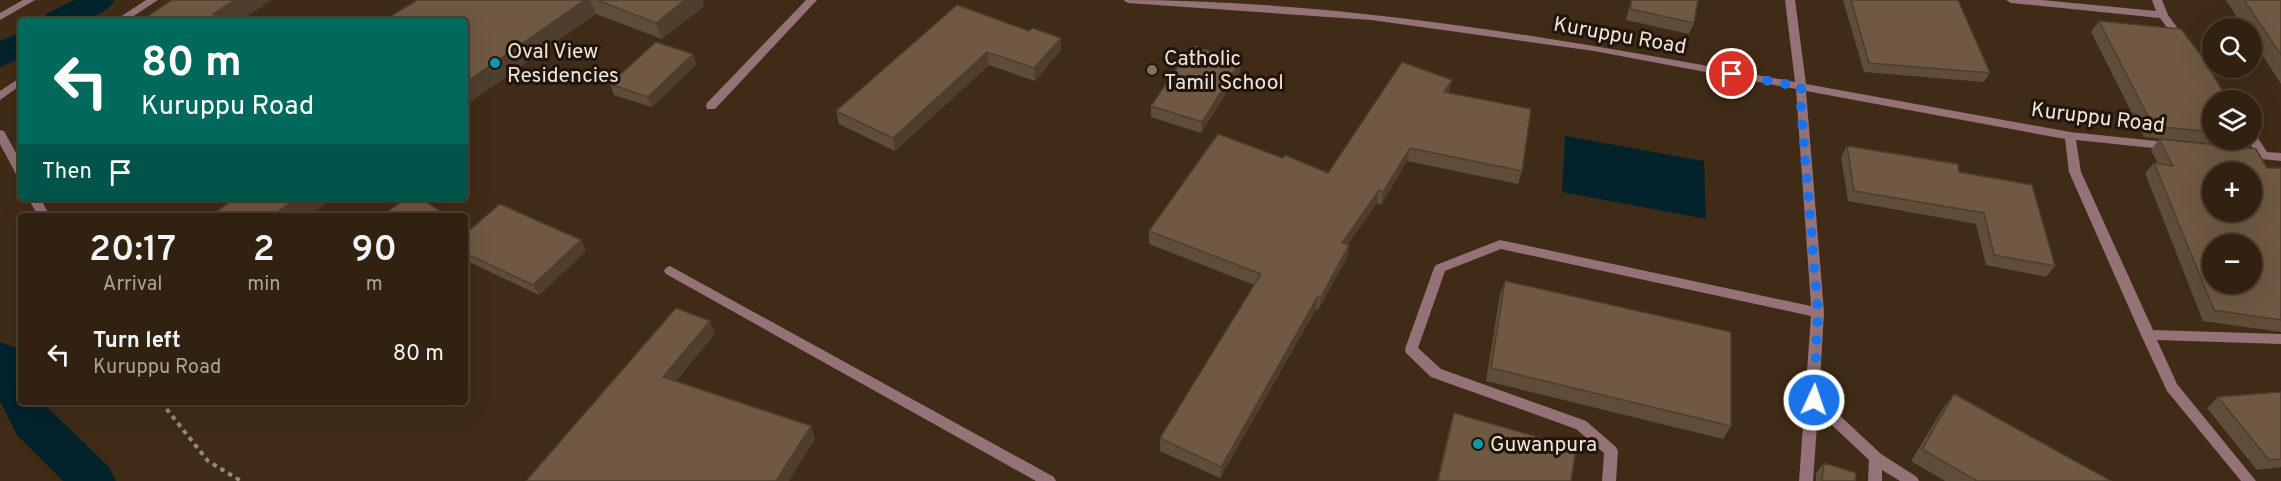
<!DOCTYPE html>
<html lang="en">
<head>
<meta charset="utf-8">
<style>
	body { margin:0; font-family:Overpass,sans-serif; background:#3c2e1e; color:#f1f3f6; height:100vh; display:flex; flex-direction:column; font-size:22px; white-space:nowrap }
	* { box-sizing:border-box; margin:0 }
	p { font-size:20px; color:#a8a39f }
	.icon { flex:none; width:33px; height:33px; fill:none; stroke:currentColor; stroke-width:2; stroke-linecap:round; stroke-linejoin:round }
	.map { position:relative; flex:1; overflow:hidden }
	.details { position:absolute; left:18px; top:213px; width:450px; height:192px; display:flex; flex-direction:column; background:#302110; border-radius:6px; box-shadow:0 6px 24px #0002,0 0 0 2px #4b3e30 }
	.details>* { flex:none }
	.guide { position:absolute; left:18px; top:18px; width:450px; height:183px; border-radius:6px; box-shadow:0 6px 24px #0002,0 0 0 2px #4b3e30; background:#00695c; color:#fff; overflow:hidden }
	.buttons { position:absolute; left:2202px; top:18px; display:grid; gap:12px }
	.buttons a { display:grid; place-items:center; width:60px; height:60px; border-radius:50%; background:#302110; box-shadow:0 6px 24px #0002,0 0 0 2px #4b3e30; font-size:30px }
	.pin { position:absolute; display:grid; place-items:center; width:51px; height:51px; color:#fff; margin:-26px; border:3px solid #fff; border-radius:50%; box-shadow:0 2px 6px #0007 }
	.me { position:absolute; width:66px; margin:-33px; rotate:3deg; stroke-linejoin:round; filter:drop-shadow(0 0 4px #0008) }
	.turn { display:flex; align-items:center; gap:21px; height:126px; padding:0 24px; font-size:27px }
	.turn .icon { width:78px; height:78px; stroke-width:2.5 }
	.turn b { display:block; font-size:42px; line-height:51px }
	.then { display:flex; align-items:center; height:57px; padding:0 24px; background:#0003; gap:12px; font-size:22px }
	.eta { display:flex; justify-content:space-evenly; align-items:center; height:102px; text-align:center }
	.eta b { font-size:36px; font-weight:600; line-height:42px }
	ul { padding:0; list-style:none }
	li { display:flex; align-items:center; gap:18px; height:78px; padding:0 24px }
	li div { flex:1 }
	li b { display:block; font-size:22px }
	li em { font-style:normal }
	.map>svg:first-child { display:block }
	.water { fill:#02232c }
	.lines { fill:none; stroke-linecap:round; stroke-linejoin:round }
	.canal { fill:#02232c; fill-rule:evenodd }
	.path { stroke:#987; stroke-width:4; stroke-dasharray:4.5 4.5; stroke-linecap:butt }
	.service { fill:#957178; fill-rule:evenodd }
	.minor { fill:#957178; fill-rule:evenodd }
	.wall { fill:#5f4d39 }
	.shaded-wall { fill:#4e3e2e }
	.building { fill:#6f5942; stroke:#4e3e2e; stroke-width:1.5; fill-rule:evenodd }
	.route { stroke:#1a73e8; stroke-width:10; stroke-dasharray:0 18 }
	.culture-dot { fill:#0f9aa8; stroke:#20160d; stroke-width:2 }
	.education-dot { fill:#8d6e63; stroke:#20160d; stroke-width:2 }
	.labels { text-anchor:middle; stroke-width:6; stroke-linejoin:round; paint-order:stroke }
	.street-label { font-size:21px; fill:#f2e4d7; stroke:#20160d }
	.poi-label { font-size:21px; fill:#f2e4d7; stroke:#20160d; text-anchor:start }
</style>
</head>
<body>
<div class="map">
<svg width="2281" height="481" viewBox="0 0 2281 481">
	<rect width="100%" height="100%" fill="#402c16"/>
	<path class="water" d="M1565,136L1704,161L1706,219L1562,192Z"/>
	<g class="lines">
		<path class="canal" d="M74,0H115C99,24 67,21 42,21L46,14Z
			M21,32V58L0,67V41Z
			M0,342L15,347L21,358V402H45L49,409L109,467L116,481H63L17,435L0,401Z"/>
		<path class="path" d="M161,402L208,461L241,481"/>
		<path class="service" d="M146,0H158L126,21H114Z
			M21,77V85L0,100V91Z
			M0,130L4,131L21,162V177L17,176L0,144Z
			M28,198H40L50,216H38Z"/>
		<path class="minor" d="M23,0H35L0,20V13Z
			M806,0H817L715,109H707L706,106L707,103Z
			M1123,0C1349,0 1573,41 1795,82L1785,0H1795L1806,84L2070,132L2176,143L2178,146L2176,149L2172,150L2076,140L2081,172L2153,330L2281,334V344L2157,340L2177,384L2256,481H2241L2167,391L2141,335L2069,172L2065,139L1806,91L1824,312L1819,396L1881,454L1917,477L1919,481H1900L1882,470V481H1868L1869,460L1818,412L1813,481H1799L1811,316L1501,249L1445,271L1418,348L1441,369L1586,421L1616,447L1618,451L1616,481H1602L1604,453L1576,429L1431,377L1406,353L1405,349L1434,268L1436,265L1500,240L1811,306L1796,89L1594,51L1371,20L1128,3Z
			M2006,0H2042L2156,11L2152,0H2162L2168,15L2187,41L2182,44L2178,43L2160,18L2011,3Z
			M2252,134L2256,135L2267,152L2281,153V161L2242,157L2240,154L2242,151H2255L2247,140H2252Z
			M670,266L1054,477L1056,481H1036L666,274L664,271L666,268Z"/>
	</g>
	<path class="wall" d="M417,0H702L704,6L662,39L596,14Z
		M1631,0H1698L1694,23L1689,34L1626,20Z
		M1843,0H1958L1990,73L1984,82L1864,72Z
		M2226,0H2281V84L2252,39V28H2244Z
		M2099,21L2212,100V140H2244L2238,146L2144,137L2091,32Z
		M1029,31L1061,38V50L1035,81L989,65L895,151L839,124L836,111Z
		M693,54L696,65L652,107L614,95L610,84Z
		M1241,60L1240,71L1201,133L1151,117V106Z
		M1448,93L1522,171L1518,184L1407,161L1381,205L1377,203L1347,245H1349L1347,258L1318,310L1316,309L1220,478L1160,451V438L1254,285L1149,244V231L1283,158L1328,173Z
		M2159,139L2267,168H2281V332L2203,321L2145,173L2154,163H2157L2151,150Z
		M1847,146L1959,172L2055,266L2046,277L1986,265L1976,224L1848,201L1841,157Z
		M465,234L581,240L586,251L539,295L465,260Z
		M1505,281L1731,426L1723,439L1486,381L1500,294Z
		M2281,392V467L2257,470L2207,408L2218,397Z
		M1954,394L2111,481H1945L1911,461L1944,407Z
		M1454,413L1571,481H1437L1450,426Z
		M1824,463L1855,481H1816V473Z"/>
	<path class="shaded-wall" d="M235,0H272L240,21H218L213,14Z
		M585,0H590L596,14L465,106V83Z
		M685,0H702L704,6L662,39L656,23Z
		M1061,38V50L1035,81L1034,68Z
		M987,52L989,65L895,151L893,138Z
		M693,54L696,65L652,107L648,97Z
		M1241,60L1240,71L1201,133L1202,122Z
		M1452,80L1449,93L1441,105L1444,92Z
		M1410,148L1407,161L1381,205L1383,192Z
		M1379,190L1377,203L1340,256L1342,243Z
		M298,198H334L308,216H271Z
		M581,240L586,251L539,295L533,285Z
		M1349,245L1347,258L1318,310L1321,297Z
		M1318,296L1316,309L1220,478L1221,467Z
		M710,321L715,334L669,390L663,377Z
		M811,426L815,439L789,481H776Z"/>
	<path class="building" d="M172,0H235L213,14L225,21H141Z
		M417,0H585L465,83V21H383Z
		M597,0H685L656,23Z
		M1632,0H1698L1694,23L1630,9Z
		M1851,0H1958L1990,73L1869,63Z
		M2244,0H2281V55Z
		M957,5L1029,31L1032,28L1061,38L1034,68L987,52L893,138L836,111Z
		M2099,21L2181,29L2203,58L2228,100H2212V132L2153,126Z
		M656,42L693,54L648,97L610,84Z
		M1192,46L1241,60L1202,122L1151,106Z
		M1402,62L1452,80L1444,92L1531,109L1522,171L1410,148L1383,192L1379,190L1342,243L1349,245L1321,297L1318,296L1221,467L1160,438L1261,274L1149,231L1218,134L1283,158L1285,155L1328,173Z
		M2159,139L2256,149L2267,168H2281V320L2214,310L2154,163L2173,166ZM2212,172H2252V212H2212ZM2212,244H2252V284H2212Z
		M1847,146L1958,164L1959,172L2032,185L2055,266L1994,255L1984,213L1854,191Z
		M236,198H298L271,216H210Z
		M407,198H420L448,216H381Z
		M500,204L581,240L533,285L465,253V234Z
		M1505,281L1731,332V426L1491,368Z
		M676,308L710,321L663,377L811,426L776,481H526Z
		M2281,392V459L2269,460L2218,397Z
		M1954,394L2111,481H1977L1922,449Z
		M1454,413L1576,448L1571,481H1438Z
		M1824,463L1856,473L1855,481H1822Z"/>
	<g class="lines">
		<path class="route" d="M1732,74L1801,87V108L1818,312L1814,400"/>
	</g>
	<g class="culture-dot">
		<circle cx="495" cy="63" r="6"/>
		<circle cx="1478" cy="444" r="6"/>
	</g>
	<circle class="education-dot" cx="1152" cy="70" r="6"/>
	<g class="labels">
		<g class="street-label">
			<text transform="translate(1620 35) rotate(10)" y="7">Kuruppu Road</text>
			<text transform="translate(2098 117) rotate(7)" y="7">Kuruppu Road</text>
		</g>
		<g class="poi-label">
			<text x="507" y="58">Oval View<tspan x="507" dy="24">Residencies</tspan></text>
			<text x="1164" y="65">Catholic<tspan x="1164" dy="24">Tamil School</tspan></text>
			<text x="1490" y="451">Guwanpura</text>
		</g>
	</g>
</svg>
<div class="buttons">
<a><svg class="icon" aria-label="search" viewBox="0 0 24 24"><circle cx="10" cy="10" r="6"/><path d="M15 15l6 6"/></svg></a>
<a><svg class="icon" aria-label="layers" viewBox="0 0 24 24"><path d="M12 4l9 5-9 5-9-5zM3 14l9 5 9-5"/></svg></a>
<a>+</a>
<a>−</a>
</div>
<div class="pin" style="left:1732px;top:74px;background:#d93025"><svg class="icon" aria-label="arrive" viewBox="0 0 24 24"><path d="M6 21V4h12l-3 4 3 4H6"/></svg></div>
<svg class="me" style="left:1814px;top:400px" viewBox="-20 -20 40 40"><circle r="17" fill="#1a73e8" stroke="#fff" stroke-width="3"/><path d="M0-11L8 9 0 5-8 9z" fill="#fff"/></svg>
<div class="guide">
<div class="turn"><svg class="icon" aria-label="left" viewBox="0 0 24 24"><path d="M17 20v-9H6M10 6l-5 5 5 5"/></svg><div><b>80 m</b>Kuruppu Road</div></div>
<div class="then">Then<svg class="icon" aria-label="arrive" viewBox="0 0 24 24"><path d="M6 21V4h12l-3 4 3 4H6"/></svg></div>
</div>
<section class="details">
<div class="eta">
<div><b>20:17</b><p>Arrival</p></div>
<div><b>2</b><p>min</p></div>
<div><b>90</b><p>m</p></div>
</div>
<ul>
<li><svg class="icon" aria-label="left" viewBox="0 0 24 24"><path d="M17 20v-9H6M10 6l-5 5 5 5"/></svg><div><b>Turn left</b><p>Kuruppu Road</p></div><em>80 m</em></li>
</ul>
</section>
</div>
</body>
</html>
